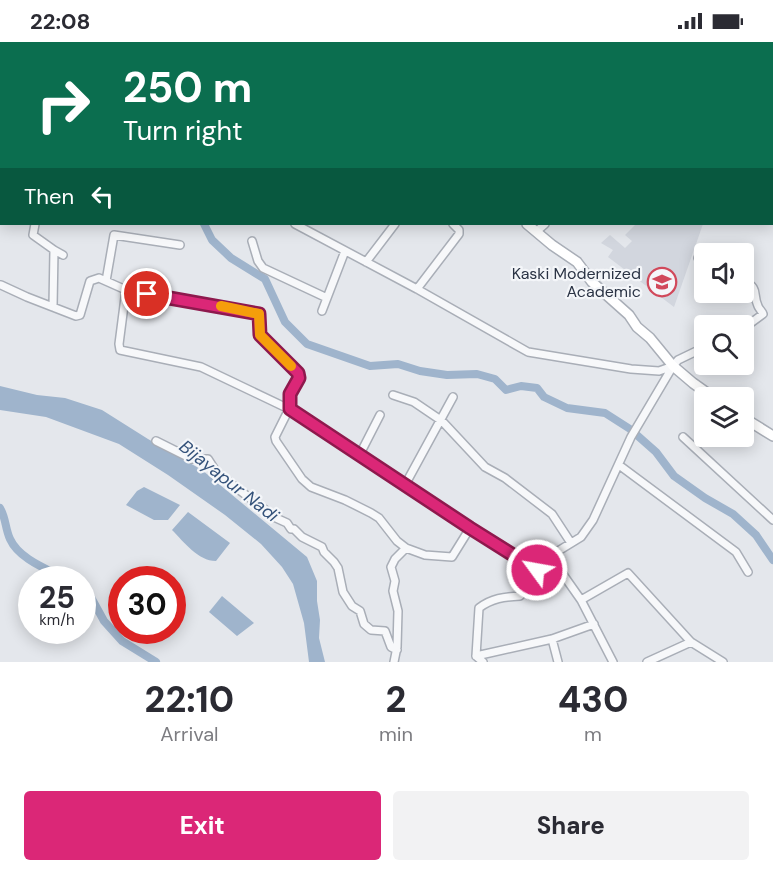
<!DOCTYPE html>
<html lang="en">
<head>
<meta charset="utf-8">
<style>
	body { margin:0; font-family:"DM Sans",sans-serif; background:#f2f2f3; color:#2b2b33; height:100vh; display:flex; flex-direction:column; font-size:22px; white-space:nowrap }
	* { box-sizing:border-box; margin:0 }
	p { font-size:20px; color:#7c7c81 }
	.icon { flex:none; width:33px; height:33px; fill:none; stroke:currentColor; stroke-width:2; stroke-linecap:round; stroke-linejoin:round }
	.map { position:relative; height:620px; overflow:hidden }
	.panel { display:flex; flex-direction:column; background:#fff; flex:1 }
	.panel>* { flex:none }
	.hud { position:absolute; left:0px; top:0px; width:774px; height:183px; box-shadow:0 3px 15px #0003; background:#0b6e4f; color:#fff; overflow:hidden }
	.fabs { position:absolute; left:694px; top:201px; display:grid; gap:12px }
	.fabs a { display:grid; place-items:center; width:60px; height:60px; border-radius:6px; background:#fff; box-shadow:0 3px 15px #0003; font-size:30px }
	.speed { position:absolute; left:18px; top:524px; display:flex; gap:12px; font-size:30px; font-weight:700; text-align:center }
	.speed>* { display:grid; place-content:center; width:78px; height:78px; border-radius:50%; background:#fff; box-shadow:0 3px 15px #0003; line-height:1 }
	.speed small { font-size:15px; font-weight:400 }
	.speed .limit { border:9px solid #d22; background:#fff; color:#111 }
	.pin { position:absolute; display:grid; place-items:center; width:51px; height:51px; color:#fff; margin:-26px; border:3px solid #fff; border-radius:50%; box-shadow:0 2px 6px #0007 }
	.me { position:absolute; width:66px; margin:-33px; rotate:302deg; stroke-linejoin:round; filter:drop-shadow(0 0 4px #0008) }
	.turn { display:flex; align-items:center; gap:21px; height:126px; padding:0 24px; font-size:27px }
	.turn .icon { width:78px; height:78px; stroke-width:2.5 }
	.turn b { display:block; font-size:42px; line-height:51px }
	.then { display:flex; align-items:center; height:57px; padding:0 24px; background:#0003; gap:12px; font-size:22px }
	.eta { display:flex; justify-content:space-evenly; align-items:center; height:102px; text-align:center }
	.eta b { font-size:36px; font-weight:800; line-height:42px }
	.button { display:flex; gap:12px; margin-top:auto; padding:12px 24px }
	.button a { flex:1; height:69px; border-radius:6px; background:#db2777; color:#fff; font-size:24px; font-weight:800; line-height:69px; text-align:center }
	.button a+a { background:#f2f2f3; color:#2b2b33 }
	.status { display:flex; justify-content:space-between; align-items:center; height:42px; padding:0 30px; background:#fff; direction:ltr }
	.status svg { height:16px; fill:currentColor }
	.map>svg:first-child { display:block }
	.built { fill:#d2d6de }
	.water { fill:#9fb4cc }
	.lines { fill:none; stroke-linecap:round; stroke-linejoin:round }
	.canal { stroke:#9fb4cc; stroke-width:8 }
	.street-casing { stroke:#a9aeb7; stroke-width:10 }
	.secondary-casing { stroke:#a9aeb7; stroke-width:12 }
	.street { stroke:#f7f8fa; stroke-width:7 }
	.secondary { stroke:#fff; stroke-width:9 }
	.route-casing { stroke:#8e194d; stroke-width:15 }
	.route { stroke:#db2777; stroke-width:10 }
	.slow { stroke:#f59e0b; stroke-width:10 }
	.labels { text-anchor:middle; stroke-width:4.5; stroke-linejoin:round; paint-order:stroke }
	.poi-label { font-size:16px; fill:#2b3445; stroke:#f4f6f9; text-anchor:end }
	.water-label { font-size:18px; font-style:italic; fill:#34527a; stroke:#f4f6f9 }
</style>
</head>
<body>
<div class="status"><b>22:08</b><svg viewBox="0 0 49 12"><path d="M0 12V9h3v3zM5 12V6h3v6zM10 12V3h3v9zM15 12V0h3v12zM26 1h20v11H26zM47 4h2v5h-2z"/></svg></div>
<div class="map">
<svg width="773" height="620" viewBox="0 0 773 620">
	<rect width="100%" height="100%" fill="#e4e7ec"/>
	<path class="built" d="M636,182H703L674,265L608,215L613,208L601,201L610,193L625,206L632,199L625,193Z"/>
	<path class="water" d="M0,344L37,353L65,356L102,368L148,397L202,428L307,515L317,539V559L320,578L319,596L325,620H309L304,581L293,542L282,525L261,502L225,473L168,433L119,402L46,375L0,368Z
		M144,445L180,463L168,478H154L126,463L137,449Z
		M188,470L230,501L216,519C198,519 184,500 172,488Z
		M222,554L254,581L237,594L209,570Z"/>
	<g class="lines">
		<path class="canal" d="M0,52H2
			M204,182L212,198L231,216L265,237L285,280L307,302L370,324L398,322L420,329L447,333L477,332L495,337L506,348L521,344L537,346L544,355L567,366L605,371L630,387L656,410L674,434L705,456L733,472L756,493L773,518
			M0,466C6,476 5,486 10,497C19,517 47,527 66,537
			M82,545L87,548L104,579L122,599L156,620"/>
		<g class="street-casing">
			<path id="street" d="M33,0L35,2
				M427,2V0
				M772,103H773
				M772,133L773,134
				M35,182L33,193L54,208L53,265
				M295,182L417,247L528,310L631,327L659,329L673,324
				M537,189L545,182
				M252,199L258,219L263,226L327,256
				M54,208L63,213
				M698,216L705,220
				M366,220L395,182
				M106,239L114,193L180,203
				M744,239C760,247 752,251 758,264C759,267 762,269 763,272L744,286
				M1,243L27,255L76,274L80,273L90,239L99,236L126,248L256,270L260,274V293L298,331L299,336L290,352L289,367L275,395L276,399L302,437L311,445L345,458L371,471L379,476L397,499L406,506L425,513L452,515L470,486
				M417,247L459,192V188L453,182
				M126,248L119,302L120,308L201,325L289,367L470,486L537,528
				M322,269L345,209
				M393,353L414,360L442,379L485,425L505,436L552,472L571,501
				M683,395L773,478
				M156,399L192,417H208L217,431L276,476L287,481L291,487H294L302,495L322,505L324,510L334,520L338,526L343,550L352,564L360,569L364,582L371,588L385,589L391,605L397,608
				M360,412L380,373
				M619,423L736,510L748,530
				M405,443L453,355
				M550,514L581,558L613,620
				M581,558L628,531L691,600L723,620
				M552,597L558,620
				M476,614L479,566C492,556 504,555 520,554L529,544L537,528L550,514L581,495L593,478L631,395L673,324L678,318L705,305
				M476,614L552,597L594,582
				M476,614L483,620
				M394,620L397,605L398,569L393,549L395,539L391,525L395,517L406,506
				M647,620L691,600"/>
		</g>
		<g class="secondary-casing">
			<path id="secondary" d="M322,0L323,2
				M527,182L552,203L577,220L592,240L629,273L637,285L650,296L673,324L693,341L714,356
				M744,376L773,394"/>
		</g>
		<use href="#street" class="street"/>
		<use href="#secondary" class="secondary"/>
	</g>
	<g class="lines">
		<g class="route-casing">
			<path id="route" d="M147,252L259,272L260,293L298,331L299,336L290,352V367L470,486L537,528"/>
		</g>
		<use href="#route" class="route"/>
		<path class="slow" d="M221,264L259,272L260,293L291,324"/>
	</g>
	<defs>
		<g id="school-ring" transform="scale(1.5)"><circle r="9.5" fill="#f4f6f9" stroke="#d1495b" stroke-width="1.5"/><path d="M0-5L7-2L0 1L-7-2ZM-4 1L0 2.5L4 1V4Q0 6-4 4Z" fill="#d1495b"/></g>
	</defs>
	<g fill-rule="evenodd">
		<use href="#school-ring" x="662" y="240"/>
	</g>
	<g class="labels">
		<g class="poi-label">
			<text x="641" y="237">Kaski Modernized<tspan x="641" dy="18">Academic</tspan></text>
		</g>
		<g class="water-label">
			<text transform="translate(229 439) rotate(38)" y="6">Bijayapur Nadi</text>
		</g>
	</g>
</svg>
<div class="fabs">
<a><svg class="icon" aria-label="sound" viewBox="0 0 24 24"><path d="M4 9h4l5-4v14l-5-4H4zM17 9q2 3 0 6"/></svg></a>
<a><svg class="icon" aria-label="search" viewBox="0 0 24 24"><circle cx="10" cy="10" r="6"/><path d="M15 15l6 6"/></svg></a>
<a><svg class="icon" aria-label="layers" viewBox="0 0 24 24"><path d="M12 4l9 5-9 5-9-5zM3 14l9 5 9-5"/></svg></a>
</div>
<div class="speed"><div>25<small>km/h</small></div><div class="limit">30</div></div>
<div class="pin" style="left:147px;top:252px;background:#d93025"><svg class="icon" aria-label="arrive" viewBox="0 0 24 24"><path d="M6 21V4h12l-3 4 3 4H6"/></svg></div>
<svg class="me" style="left:537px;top:528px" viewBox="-20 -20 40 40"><circle r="17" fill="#db2777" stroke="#fff" stroke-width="3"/><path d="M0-11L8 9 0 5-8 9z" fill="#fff"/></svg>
<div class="hud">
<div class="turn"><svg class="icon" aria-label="right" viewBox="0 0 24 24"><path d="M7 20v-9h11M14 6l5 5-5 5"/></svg><div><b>250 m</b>Turn right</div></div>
<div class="then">Then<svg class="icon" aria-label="left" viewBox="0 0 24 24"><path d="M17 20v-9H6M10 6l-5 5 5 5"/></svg></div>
</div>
</div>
<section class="panel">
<div class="eta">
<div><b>22:10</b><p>Arrival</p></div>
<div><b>2</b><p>min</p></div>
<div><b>430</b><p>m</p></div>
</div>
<div class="button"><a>Exit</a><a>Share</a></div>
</section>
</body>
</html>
